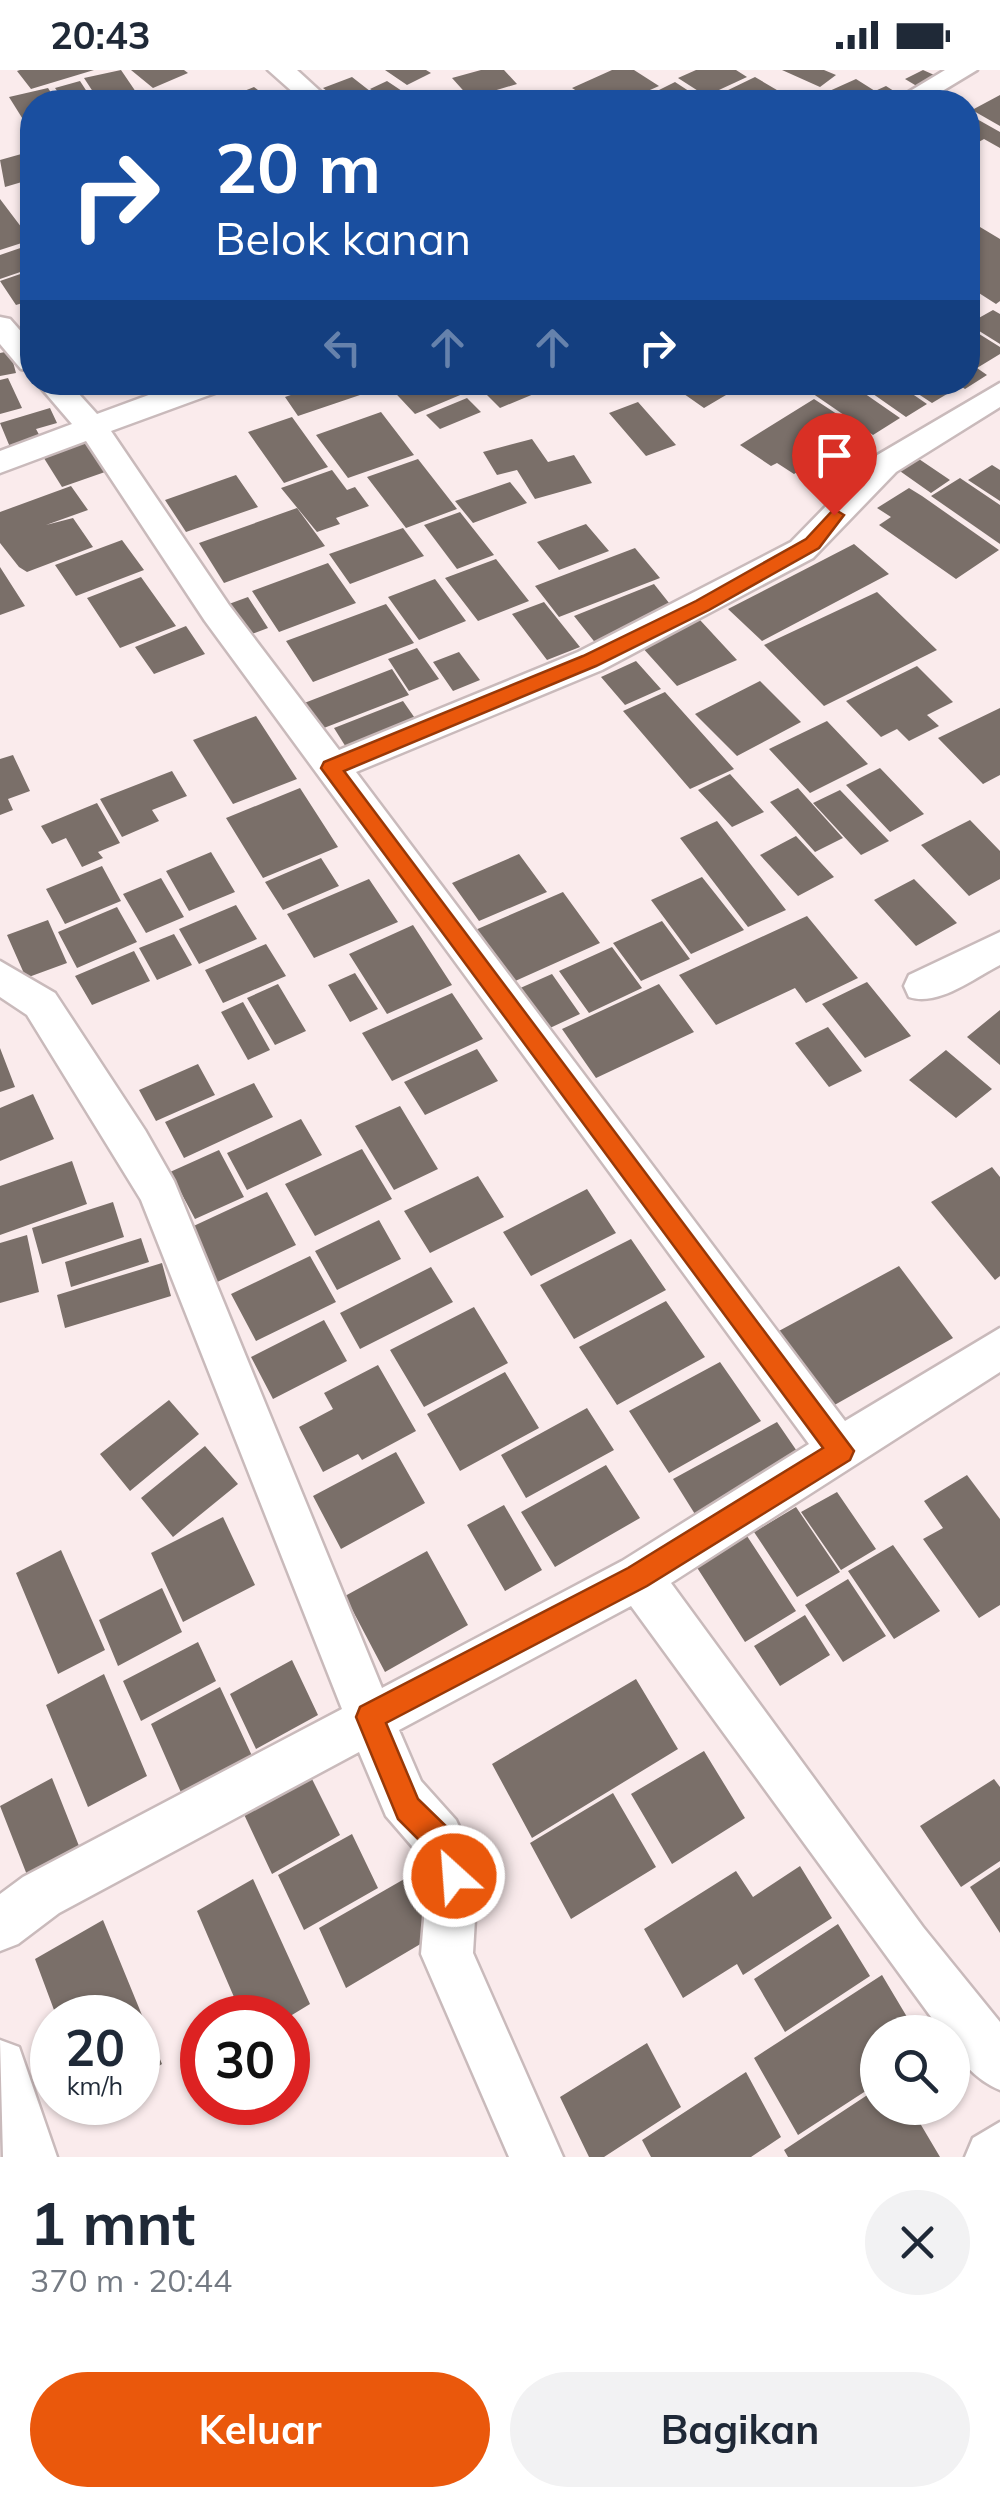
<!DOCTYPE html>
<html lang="id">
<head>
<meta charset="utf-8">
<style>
	body { margin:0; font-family:Mulish,sans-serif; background:#f2f2f3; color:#1f2937; height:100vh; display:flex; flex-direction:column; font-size:38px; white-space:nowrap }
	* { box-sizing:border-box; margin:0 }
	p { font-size:32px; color:#747a83 }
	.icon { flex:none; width:55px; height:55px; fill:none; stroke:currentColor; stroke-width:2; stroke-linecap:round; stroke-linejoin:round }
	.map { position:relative; height:2087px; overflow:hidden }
	.details { display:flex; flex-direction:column; background:#fff; flex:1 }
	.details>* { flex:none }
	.guide { position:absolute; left:20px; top:20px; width:960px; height:305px; border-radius:40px; box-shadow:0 2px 8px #0004; background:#1a4fa0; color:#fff; overflow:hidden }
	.tools { position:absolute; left:860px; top:1945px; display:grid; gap:20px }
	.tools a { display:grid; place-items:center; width:110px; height:110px; border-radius:50%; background:#fff; box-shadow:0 2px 8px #0004; font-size:50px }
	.speed { position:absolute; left:30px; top:1925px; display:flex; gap:20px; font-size:50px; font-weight:700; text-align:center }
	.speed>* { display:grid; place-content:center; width:130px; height:130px; border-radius:50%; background:#fff; box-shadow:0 2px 8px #0004; line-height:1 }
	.speed small { font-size:25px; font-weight:400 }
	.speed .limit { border:15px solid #d22; background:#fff; color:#111 }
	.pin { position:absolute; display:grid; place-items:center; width:85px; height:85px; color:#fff; margin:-102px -42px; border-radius:50% 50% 50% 0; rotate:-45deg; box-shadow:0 0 10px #0007 }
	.pin .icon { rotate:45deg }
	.me { position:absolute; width:110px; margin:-55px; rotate:334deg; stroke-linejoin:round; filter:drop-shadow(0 0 8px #0008) }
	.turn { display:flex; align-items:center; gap:35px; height:210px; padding:0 30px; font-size:45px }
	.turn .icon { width:130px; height:130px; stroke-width:2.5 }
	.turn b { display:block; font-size:70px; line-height:85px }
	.lanes { display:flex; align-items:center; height:95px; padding:0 30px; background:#0003; justify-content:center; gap:50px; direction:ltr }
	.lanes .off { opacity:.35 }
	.round { display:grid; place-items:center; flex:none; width:105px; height:105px; border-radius:52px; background:#f2f2f3 }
	.headline { display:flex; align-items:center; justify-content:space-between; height:170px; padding:0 30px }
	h1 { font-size:60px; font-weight:700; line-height:75px }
	.action { display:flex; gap:20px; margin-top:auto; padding:20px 30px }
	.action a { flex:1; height:115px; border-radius:60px; background:#ea580c; color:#fff; font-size:40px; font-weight:700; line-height:115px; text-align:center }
	.action a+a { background:#f2f2f3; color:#1f2937 }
	.status { display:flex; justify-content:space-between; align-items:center; height:70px; padding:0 50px; background:#fff; direction:ltr }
	.status svg { height:28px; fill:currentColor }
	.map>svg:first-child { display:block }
	.building { fill:#7a6f69 }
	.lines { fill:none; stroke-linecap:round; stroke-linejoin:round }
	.minor-casing { stroke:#c9babb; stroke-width:5 }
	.minor { fill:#fff; fill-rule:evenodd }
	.route { fill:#ea580c; stroke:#983908; stroke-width:2.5 }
</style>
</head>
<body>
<div class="status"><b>20:43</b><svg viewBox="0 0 49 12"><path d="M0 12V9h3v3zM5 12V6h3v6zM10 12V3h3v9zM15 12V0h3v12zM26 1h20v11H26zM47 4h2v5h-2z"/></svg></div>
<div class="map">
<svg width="1000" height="2087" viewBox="0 0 1000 2087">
	<rect width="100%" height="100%" fill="#faebec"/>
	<path class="building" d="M94,0L31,19L17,1L20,0Z
		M121,0L136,22L99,31L84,8Z
		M131,0H184L188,3L153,18Z
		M385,0H426L431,3L407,15Z
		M481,0H504L517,14L470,28L452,8Z
		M612,0H634L659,16L623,32H594L572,18Z
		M696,0H736L747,7L706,26L678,8Z
		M782,0H824L836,5L820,17Z
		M923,0L941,8L920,18L905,9Z
		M352,7L375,25L341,32L323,18Z
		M755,7L782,23L764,32H737L722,23Z
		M856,9L875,21L886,16L905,28L896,32H824L816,27Z
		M80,11L93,31L65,32L55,18Z
		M387,11L402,21L385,29L370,19Z
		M675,12L701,29L671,32L655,22Z
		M254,17L274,32H217Z
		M48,18L57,32H32V49L24,51L9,27Z
		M453,21L464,32H430L426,29Z
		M565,21L581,32H538Z
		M1000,25V56L972,40Z
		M968,44L1000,62V78L984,69L968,78Z
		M32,81V109L5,117L0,90Z
		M0,129L31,170L0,180Z
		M975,154L1000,169V231L996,234L968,216V159Z
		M32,174V198L0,209V185Z
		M32,200V230L16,235L0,211Z
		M993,240L1000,244V274L968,254Z
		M968,257L1000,277V284L977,298L987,305L965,319L955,312H968Z
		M10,281L16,303L0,306V283Z
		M8,308L22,338L0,344V310Z
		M328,312H350L360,325L298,346L285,327Z
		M385,312H454L465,323L415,344Z
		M474,312H533L541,321L500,338Z
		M667,312H748L704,338Z
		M824,312H848L900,348L873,365L809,321Z
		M856,312H895L927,334L906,347Z
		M900,312H948L957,318L932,333Z
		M467,328L481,342L440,359L426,345Z
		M814,329L846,350L823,364L832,370L813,383L820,388L794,404L777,393L771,396L740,375Z
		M638,332L676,375L646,386L609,343Z
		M50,338L57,353L36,359L43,372L12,382L0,353Z
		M381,342L414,385L348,408L316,365Z
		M292,347L328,397L284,413L248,362Z
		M532,369L548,392L574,385L592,413L535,429L517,400L497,405L483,382Z
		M85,370L105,402L62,417L42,385Z
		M916,387L950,410L931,423L897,399Z
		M418,389L457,439L406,458L367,407Z
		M992,395L1000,400V431L968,410Z
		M332,400L347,420L355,417L369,436L336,448L340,454L317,462L281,418Z
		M236,405L258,437L186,462L165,430Z
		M960,408L1000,435V474L931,426Z
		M510,412L527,433L473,453L455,431Z
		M71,416L88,440L46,455L73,448L93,477L27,502L19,497L0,473V442Z
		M909,418L922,426L999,480L956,509L879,455L891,447L877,438Z
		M297,438L325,476L224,513L199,473Z
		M460,442L494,485L457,499L424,455Z
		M586,454L609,481L559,500L537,472Z
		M403,458L424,486L350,514L329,484Z
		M122,470L144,500L76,526L55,495Z
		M854,474L889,504L762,571L728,539Z
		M635,478L660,508L559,547L535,516Z
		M496,489L529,531L478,551L445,508Z
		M328,493L356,533L279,562L252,521Z
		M0,497L25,536L0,545Z
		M141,507L176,556L120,578L87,528Z
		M435,509L466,551L419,570L388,527Z
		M654,514L677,543L597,575L574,546Z
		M877,522L937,580L824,636L764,575Z
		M248,527L268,558L238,569L218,538Z
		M544,532L580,577L547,590L512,544Z
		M386,534L414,573L313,612L286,571Z
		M700,550L737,590L677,616L641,576Z
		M186,556L205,584L154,604L135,577Z
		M417,578L439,609L409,621L388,589Z
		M459,582L480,610L453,621L433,592Z
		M636,591L661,619L625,635L601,607Z
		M917,596L953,632L927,645L939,656L909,671L897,659L881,667L846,631Z
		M392,599L409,625L311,663L294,637Z
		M760,611L801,652L737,686L695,644Z
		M665,622L734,699L690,719L623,641Z
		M403,631L419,654L349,682L334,658Z
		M1000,638V705L983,714L938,668Z
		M256,646L297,709L233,734L193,670Z
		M827,651L868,694L810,723L769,679Z
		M13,685L30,721L8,729L13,740L0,745V689Z
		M880,698L924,744L890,762L846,715Z
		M172,701L187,726L152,740L159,751L122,767L100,729Z
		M730,704L764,742L732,757L698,720Z
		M300,718L338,777L263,808L226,748Z
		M798,718L806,727L843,768L815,782L770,732Z
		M840,720L889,771L861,785L813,733Z
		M97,733L120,773L98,782L103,788L82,797L66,768L52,774L41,756Z
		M970,750L1000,781V809L969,826L921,775Z
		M717,751L786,840L748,857L680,768Z
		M796,766L834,807L798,826L760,785Z
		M211,782L235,822L189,841L166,801Z
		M519,784L547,822L479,851L452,813Z
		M321,788L339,816L283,840L265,812Z
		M102,796L121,831L65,854L46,819Z
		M702,807L744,860L691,884L651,830Z
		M161,808L184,847L146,863L123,824Z
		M369,809L398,852L314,888L287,844Z
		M914,809L957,853L916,876L874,830Z
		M563,822L600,873L502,917L466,864Z
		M236,835L257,869L199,894L179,859Z
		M117,837L137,872L77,898L58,862Z
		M807,846L858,908L806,933L795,918L716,955L679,905Z
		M48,850L67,893L26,908L7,865Z
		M662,851L690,889L641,911L613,873Z
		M413,855L452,915L387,944L349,884Z
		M174,864L192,895L157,910L139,878Z
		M266,874L286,906L223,933L205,900Z
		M612,877L642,918L589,943L559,901Z
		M134,881L150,911L92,935L75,906Z
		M355,903L378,939L350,952L328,915Z
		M552,904L580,944L537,964L509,923Z
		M867,912L911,966L865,988L822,934Z
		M278,914L306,961L275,975L247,928Z
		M659,914L694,962L596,1008L562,959Z
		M452,923L483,969L392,1011L362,963Z
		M243,932L270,980L248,990L221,942Z
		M1000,940V995L967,967Z
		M828,957L862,1001L829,1017L795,973Z
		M0,978L15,1017L0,1022Z
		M477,979L498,1011L425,1045L404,1012Z
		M946,980L992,1019L956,1048L909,1010Z
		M198,994L215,1025L156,1051L139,1020Z
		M254,1013L273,1047L184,1088L165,1052Z
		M33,1024L54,1069L0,1091V1038Z
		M400,1036L438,1099L394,1120L355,1056Z
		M301,1049L322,1085L247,1120L227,1083Z
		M362,1079L392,1129L315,1166L285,1114Z
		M219,1080L244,1127L195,1149L170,1102Z
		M72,1091L87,1134L0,1165V1116Z
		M992,1097L1000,1107V1206L995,1210L931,1132Z
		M478,1106L504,1147L430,1183L404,1141Z
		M587,1119L616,1163L531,1206L503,1162Z
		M267,1122L296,1175L213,1214L185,1160Z
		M113,1132L124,1167L42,1194L32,1158Z
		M379,1150L401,1189L337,1220L315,1181Z
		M27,1165L39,1222L0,1233V1173Z
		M141,1168L149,1192L71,1217L65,1192Z
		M631,1169L666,1220L574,1269L540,1215Z
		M310,1186L336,1232L256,1271L231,1224Z
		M162,1193L171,1226L65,1258L57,1225Z
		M899,1196L953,1268L831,1337L777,1262Z
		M431,1197L453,1232L360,1279L340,1243Z
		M666,1231L705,1287L617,1335L579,1277Z
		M474,1237L508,1293L424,1337L390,1280Z
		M324,1250L347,1291L273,1329L251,1287Z
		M720,1292L761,1351L669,1403L629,1341Z
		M378,1295L416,1361L362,1390L358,1384L323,1402L299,1357L333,1339L324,1323Z
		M505,1302L539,1358L460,1401L427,1344Z
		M169,1330L199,1364L130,1421L100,1384Z
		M587,1338L614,1380L526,1428L501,1385Z
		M777,1352L803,1390L698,1449L673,1409Z
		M205,1376L238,1414L173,1467L141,1428Z
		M396,1382L425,1433L341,1479L313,1426Z
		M606,1395L640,1448L555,1497L521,1442Z
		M967,1405L1000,1449V1535L979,1548L923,1469L943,1458L924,1431Z
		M837,1422L876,1479L841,1500L801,1442Z
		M504,1435L542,1500L505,1521L467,1455Z
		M796,1437L840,1502L797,1527L754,1462Z
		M223,1447L255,1515L183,1552L151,1483Z
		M747,1466L796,1541L745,1572L696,1496Z
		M893,1475L940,1541L894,1569L848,1501Z
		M61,1480L105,1580L58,1604L16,1503Z
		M427,1481L468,1555L385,1602L345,1526Z
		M848,1509L886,1566L843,1592L805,1535Z
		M162,1518L182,1562L118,1596L99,1550Z
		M805,1545L830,1585L780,1616L754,1576Z
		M198,1572L216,1611L141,1651L123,1611Z
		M292,1590L318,1645L256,1679L230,1624Z
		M104,1604L147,1706L88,1737L46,1635Z
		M636,1609L678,1679L532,1768L492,1694Z
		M220,1617L253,1688L183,1727L151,1654Z
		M704,1681L745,1748L672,1794L631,1724Z
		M308,1701L340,1765L272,1804L241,1738Z
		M52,1708L79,1776L27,1805L0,1736Z
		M994,1709L1000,1717V1791L961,1817L920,1756Z
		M613,1723L656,1797L571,1849L530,1773Z
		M352,1764L378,1818L304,1860L278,1805Z
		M800,1796L832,1848L743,1905L737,1894L683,1928L644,1859L736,1801L753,1827Z
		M1000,1797V1863L970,1817Z
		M406,1808L434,1866L346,1918L319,1858Z
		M253,1809L310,1934L287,1948H243L197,1841Z
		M103,1850L162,1994L138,2009V1948H57L35,1889Z
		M838,1854L870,1906L785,1962L754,1909Z
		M882,1905L916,1962H878V2013L798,2065L754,1988Z
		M647,1973L681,2037L604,2087H589L560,2027Z
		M746,2002L781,2067L751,2087H651L642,2070Z
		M878,2018V2038H911L940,2087H788L784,2080Z"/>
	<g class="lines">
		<g class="minor-casing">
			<path id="minor" d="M268,0H297L332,32H304Z
				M945,0H977L924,32H892Z
				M0,247L10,249L32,274V301L21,299L0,274Z
				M36,312H68L97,344L184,312H230L226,319L111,361L229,535L339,680L578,582L791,472L874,387L1000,313V337L896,402L813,488L602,600L356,702L845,1351L1000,1258V1302L671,1513L923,1857L1000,1952V2020C978,2011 952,1988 952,1962H942L631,1536L399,1660L421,1711L456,1750L474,1788L477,1815L473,1883L563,2087H509L421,1884L427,1815L424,1790L386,1746L359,1682L59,1843L18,1874L0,1881V1824L23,1807L342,1639L141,1130L27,945L0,927V891L55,923L145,1060L174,1111L382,1618L622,1491L809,1374L205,551L86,371L0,403V381L72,354Z
				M1000,862V895C974,908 938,937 909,927L904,916L909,905Z
				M0,1970L19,1977L57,2087H3Z
				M1000,2052V2087H965L973,2068Z"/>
		</g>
		<use href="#minor" class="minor"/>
	</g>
	<path class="route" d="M834,439L844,445L819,478L709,540L596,596L344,701L854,1381L850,1390L647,1516L386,1653L418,1729L452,1762L468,1806L464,1816L454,1820L444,1816L431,1782L398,1749L356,1647L360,1637L628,1498L823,1378L321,698L324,692L583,586L696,531L806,469Z"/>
</svg>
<div class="tools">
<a><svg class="icon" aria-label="search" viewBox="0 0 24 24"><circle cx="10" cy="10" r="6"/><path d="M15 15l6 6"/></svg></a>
</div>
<div class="speed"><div>20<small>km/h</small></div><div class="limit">30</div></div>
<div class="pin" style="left:834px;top:445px;background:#d93025"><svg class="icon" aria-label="arrive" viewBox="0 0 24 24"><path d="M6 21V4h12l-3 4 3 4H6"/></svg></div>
<svg class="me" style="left:454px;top:1806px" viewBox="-20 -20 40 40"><circle r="17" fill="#ea580c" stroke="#fff" stroke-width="3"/><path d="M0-11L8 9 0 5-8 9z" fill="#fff"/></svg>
<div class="guide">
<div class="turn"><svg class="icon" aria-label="right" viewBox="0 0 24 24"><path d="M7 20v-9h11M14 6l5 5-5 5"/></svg><div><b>20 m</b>Belok kanan</div></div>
<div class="lanes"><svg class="icon off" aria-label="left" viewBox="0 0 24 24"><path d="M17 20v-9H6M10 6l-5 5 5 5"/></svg><svg class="icon off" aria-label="ahead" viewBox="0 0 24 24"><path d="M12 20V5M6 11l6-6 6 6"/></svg><svg class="icon off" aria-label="ahead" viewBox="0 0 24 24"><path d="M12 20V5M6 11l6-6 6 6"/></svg><svg class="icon" aria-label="right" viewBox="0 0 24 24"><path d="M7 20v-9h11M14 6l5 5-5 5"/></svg></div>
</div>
</div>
<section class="details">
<div class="headline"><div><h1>1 mnt</h1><p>370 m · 20:44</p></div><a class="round"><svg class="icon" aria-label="close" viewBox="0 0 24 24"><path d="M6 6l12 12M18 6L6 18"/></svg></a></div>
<div class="action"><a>Keluar</a><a>Bagikan</a></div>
</section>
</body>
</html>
